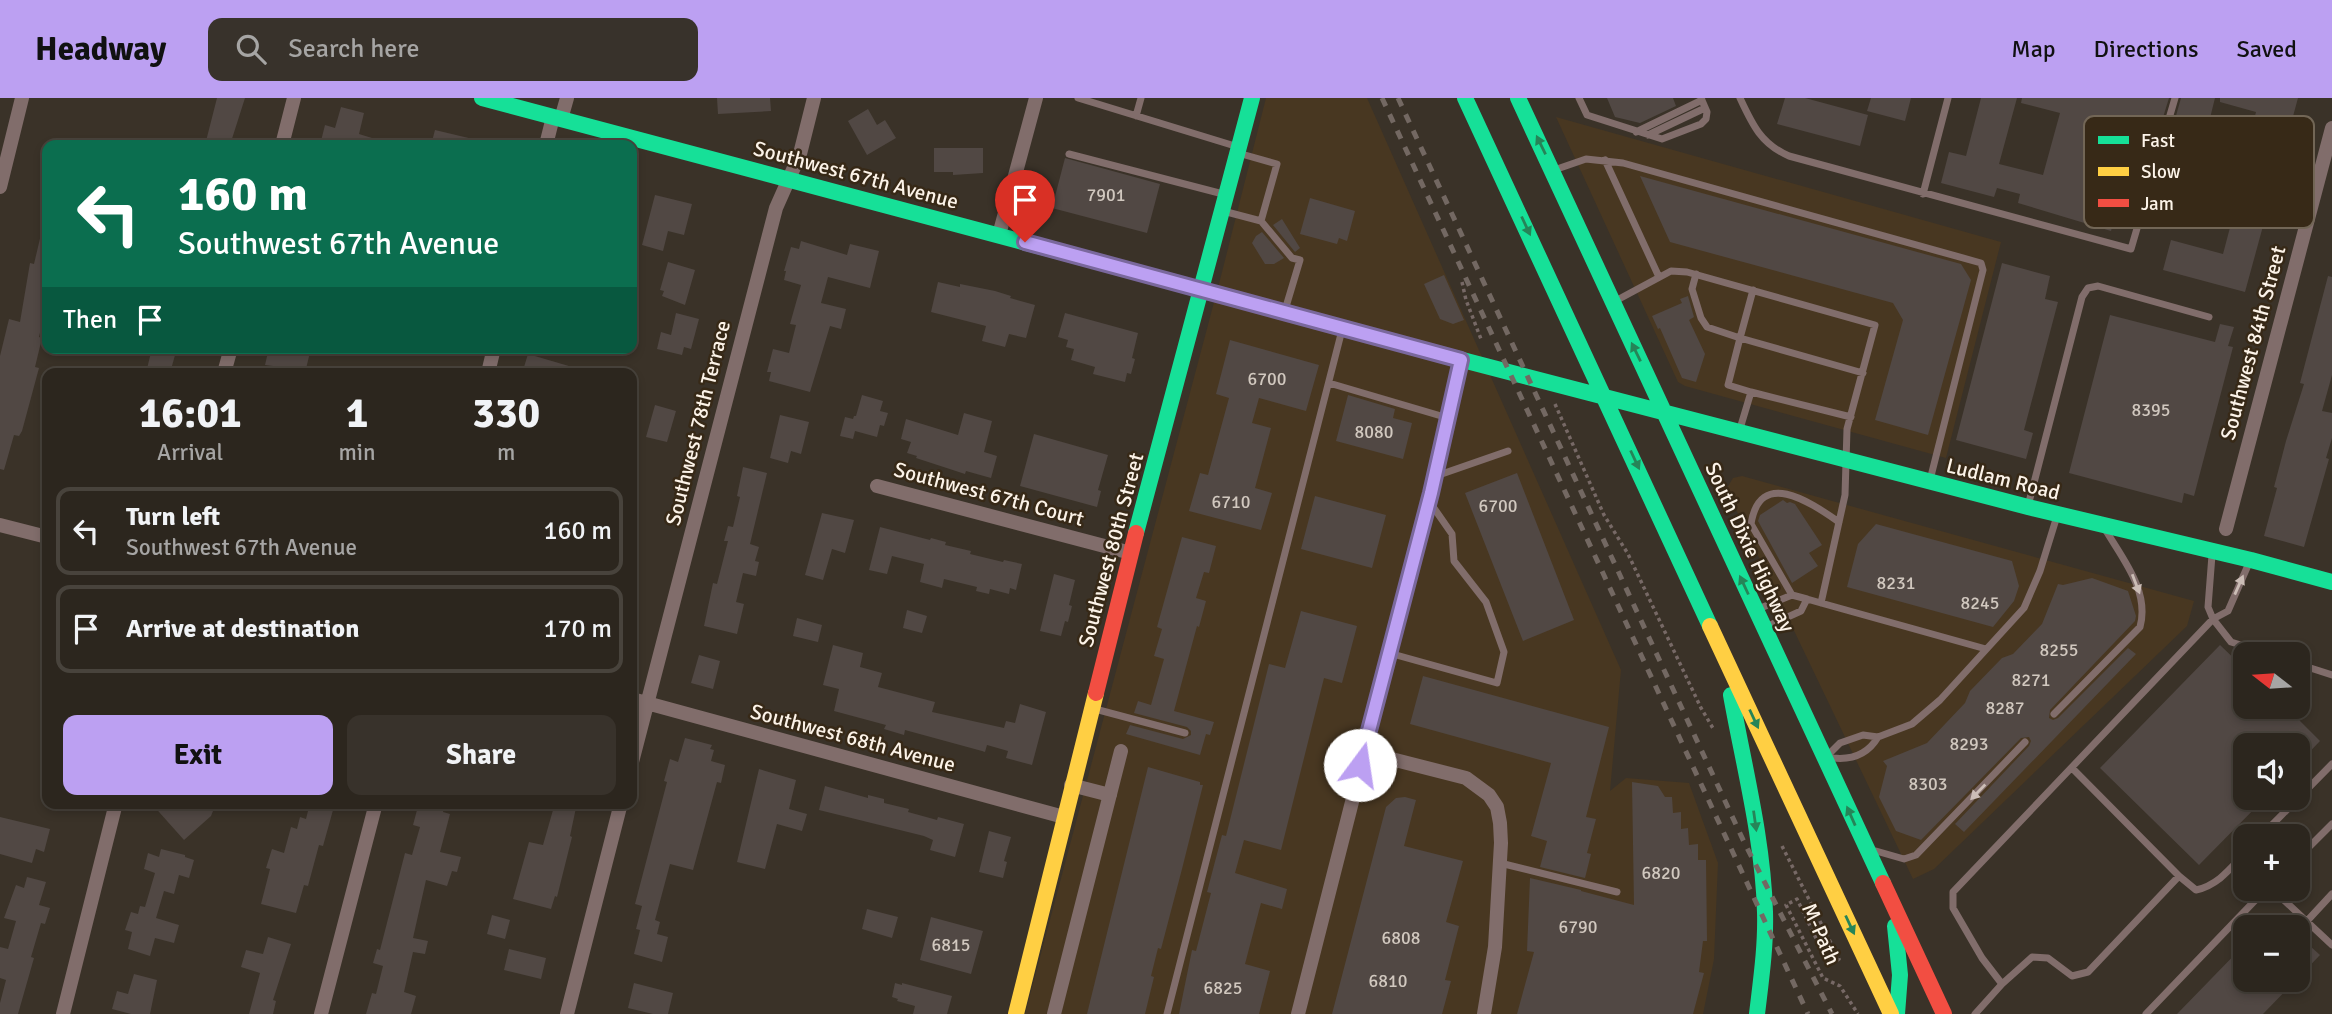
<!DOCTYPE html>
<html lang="en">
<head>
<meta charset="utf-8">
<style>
	body { margin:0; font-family:Signika,sans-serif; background:#38322b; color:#f1f3f6; height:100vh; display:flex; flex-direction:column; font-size:26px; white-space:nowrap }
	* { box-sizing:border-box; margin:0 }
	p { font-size:23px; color:#a6a5a4 }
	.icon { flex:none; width:38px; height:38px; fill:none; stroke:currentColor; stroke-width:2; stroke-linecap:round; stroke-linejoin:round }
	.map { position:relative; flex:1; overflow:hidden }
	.details { position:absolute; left:42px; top:270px; width:595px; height:441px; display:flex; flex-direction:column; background:#2c261e; border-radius:14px; box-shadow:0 4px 10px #0003,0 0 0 2px #48433c }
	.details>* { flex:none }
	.hud { position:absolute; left:42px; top:42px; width:595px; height:214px; border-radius:14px; box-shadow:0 4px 10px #0003,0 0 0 2px #48433c; background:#0b6e4f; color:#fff; overflow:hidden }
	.needle { width:46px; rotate:287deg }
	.tools { position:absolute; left:2233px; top:544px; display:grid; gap:14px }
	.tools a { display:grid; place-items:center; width:77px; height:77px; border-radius:14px; background:#2c261e; box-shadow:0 4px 10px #0003,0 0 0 2px #48433c; font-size:35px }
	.pin { position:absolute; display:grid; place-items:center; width:60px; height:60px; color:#fff; margin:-72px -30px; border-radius:50% 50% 50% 0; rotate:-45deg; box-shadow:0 0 7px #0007 }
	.pin .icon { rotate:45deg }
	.me { position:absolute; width:77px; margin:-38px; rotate:14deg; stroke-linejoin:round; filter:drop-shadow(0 0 5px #0008) }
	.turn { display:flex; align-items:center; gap:24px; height:147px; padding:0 21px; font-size:32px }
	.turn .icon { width:91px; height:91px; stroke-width:2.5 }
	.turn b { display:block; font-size:49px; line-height:60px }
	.then { display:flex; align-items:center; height:66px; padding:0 21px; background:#0003; gap:14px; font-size:26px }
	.eta { display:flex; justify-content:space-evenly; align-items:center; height:119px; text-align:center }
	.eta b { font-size:42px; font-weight:700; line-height:49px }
	.primary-button { display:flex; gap:14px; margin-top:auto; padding:14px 21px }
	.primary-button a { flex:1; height:80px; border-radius:14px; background:#bca0f2; color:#111; font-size:28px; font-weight:700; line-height:80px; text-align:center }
	.primary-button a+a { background:#38322b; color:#f1f3f6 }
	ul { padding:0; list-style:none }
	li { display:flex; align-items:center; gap:21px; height:88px; margin:0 14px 10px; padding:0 7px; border:4px solid #48433c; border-radius:14px }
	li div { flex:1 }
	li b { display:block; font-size:26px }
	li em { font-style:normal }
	header { display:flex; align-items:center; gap:42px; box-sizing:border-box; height:98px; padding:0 35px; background:#bca0f2; color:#111 }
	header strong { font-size:33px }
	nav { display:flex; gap:38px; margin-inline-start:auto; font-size:24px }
	.search { width:490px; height:63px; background:#38322b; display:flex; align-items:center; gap:18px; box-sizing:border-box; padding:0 24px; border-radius:14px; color:#a6a5a4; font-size:26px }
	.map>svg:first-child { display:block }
	.built { fill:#483721 }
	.building { fill:#514844 }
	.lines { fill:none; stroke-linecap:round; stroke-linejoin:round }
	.path { stroke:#776966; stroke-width:3.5; stroke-dasharray:3.5 3.5; stroke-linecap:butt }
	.lane { stroke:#816d6b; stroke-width:7 }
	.street { stroke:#816d6b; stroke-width:14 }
	.fast { stroke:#16e098; stroke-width:16 }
	.slow { stroke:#ffcf43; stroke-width:16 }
	.jam { stroke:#f24e42; stroke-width:16 }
	.rail { stroke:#736862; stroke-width:5; stroke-dasharray:9 9; stroke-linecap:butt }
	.oneway { fill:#268458 }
	.oneway2 { fill:#cbbdb6 }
	.route-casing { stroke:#7a689d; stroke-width:18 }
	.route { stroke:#bca0f2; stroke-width:12 }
	.labels { text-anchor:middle; stroke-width:5; stroke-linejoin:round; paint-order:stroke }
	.number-label { font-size:18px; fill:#d1c8bf }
	.street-label { font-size:21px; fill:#fcf3e8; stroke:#372917 }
	.key { fill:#372917; stroke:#726656; stroke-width:2 }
	.key-label { font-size:19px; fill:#fcf3e8 }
</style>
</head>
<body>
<header>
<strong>Headway</strong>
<div class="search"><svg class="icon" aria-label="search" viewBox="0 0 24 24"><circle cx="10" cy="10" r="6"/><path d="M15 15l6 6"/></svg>Search here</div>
<nav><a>Map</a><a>Directions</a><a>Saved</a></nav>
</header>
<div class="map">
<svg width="2332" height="916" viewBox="0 0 2332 916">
	<rect width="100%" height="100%" fill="#3a3228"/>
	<path class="built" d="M1266,0H1367L1621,572L1610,693L1626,680L1689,685L1718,765L1714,861L1703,916H1025L1221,178Z
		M1556,19L2001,144L1946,360L1685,288L1678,284Z
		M1742,378L2194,503L2187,528L1934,771L1913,781L1730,399L1727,390L1733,380Z"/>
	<path class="building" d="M217,0H245L230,47H205Z
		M717,0H770L771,13L718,16Z
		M1607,0H1673L1676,8L1640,25L1615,19Z
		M1785,0H1805L1868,17L1860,48L1777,26Z
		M1871,0H1911L1905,23L1867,13Z
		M1981,0H2017L1999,66L2043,77L2060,15L2021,5L2022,0H2169L2160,29L2140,24L2111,133L2018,105L2020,96L1997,90L1994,99L1941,85L1949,54L1966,58Z
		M2181,0H2215L2205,40L2172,32Z
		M2220,0H2298L2245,194L2163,172L2171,142L2223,156L2247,65L2243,64L2256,14L2220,4Z
		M341,9L364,15L359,36L385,44V47H320L325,27L335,30Z
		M868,11L877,27L885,22L896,40L867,57L848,23Z
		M435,32L477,42L476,47H431Z
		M934,50H983V75L953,77V74H934Z
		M1065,60L1160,86L1147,135L1052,110Z
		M1640,78L1961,166L1971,182L1928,337L1875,322L1903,222L1893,205L1670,144Z
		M655,97L692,106L684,137L668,133L663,153L642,147Z
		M1310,100L1355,113L1347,143L1339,140L1337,146L1300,136Z
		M1282,121L1300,150L1295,154L1273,127Z
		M42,132H47V214L45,213L39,239L42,240L35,269L39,270L22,333L19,338L14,337L4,372L0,371V258L9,221L20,224L30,165L34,166Z
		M1262,134L1284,160L1274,166H1265L1252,145L1256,138Z
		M801,143L847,157L850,146L879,153L870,190L828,179L821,205L846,211L841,231L830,228L810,294L769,283L771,274H767L773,251L789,255L796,227L790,226L801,187L784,182L786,173H784L791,149L799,151Z
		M668,164L695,172L685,207L662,198L664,193L660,192Z
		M2002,165L2050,178L2045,201L2058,204L2024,332L2033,335L2026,361L1956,342Z
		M1444,177L1464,222L1453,226L1440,221L1424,186Z
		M2328,178L2332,179V277L2322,313L2332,315V340L2326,360L2329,361L2304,449L2264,438L2277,390L2274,389L2286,343L2304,286L2300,285Z
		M938,184L960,189V186L995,193L1011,198L1010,200L1035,207L1026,240L1009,236L1005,249L982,243L986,228L931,214Z
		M1688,198L1694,219L1689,222L1705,256L1696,284L1682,280L1660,230L1658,231L1652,218L1682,205L1680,201Z
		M676,215L699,221L691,251L684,249L682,257L657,251L661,234L671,237Z
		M1065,215L1138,235L1132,260L1135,261L1131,276L1127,275L1125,284L1093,276L1095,269L1071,262L1074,251L1066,249L1068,242L1058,239Z
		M2110,217L2215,244L2220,226L2234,229L2228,248L2233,249L2194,398L2184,395L2182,405L2069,375Z
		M1230,242L1319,267L1306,313L1259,300L1252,325L1271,330L1255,390L1272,395L1261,432L1189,413L1200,375L1208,377L1229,300L1216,296Z
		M152,250H177L170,275H146Z
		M269,250H311L305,275L289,272L288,275H272L273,268L265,267Z
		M528,256L579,271L578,275H544L524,269Z
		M862,297L883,303L880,313L888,315L884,328L880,327L877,339L855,333L853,341L840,338L845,319L853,321L854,318H856Z
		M1348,297L1395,311L1393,320L1412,325L1403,361L1336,343Z
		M655,307L676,313L667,344L646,339Z
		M964,315L992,323L984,354L997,358L991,380L966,373L965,376L916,360L917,358L907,355L911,344L901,341L906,321L958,337Z
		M780,317L809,324L801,356L791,353L788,365L770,360Z
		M1034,336L1108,357L1098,392L1101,393L1097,409L1020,388Z
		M743,369L767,375L750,446L759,449L755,463L759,464L756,478L743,475L736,504L744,506L737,536L704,528L713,485L717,486L728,443H724L728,428L733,429L740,399L737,398Z
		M1517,375L1574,522L1523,543L1465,395Z
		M1315,398L1386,417L1372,470L1301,451Z
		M1783,402L1787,405L1790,404L1795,406L1822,447L1809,455L1818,468L1792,485L1758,423L1760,417Z
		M822,415L854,422L845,455L832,451L823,482L805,477Z
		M1876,426L2012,463L2019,488L2014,503L1993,529L1847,489L1858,446Z
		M880,429L930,442L931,440L946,444L945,447L971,453L970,456L1003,464L1004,462L1022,466L1016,492L1010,490L1009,496L990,491L989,496L976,493L977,489L944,481L942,490L920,484L924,466L892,458L887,476L869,472Z
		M1182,439L1216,448L1209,475L1204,474L1196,500L1206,503L1199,529L1197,528L1174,613L1214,624L1210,637L1206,636L1200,657L1126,636L1130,627L1183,641L1191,637V633L1187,629L1134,615L1138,603L1151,607L1164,561L1154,558L1162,531L1157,529Z
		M1054,476L1075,482L1069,507L1072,508L1068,524L1065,523L1061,538L1040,533Z
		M2092,480L2128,493L2136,518L2135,523L2050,612L2049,620L2053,622L2058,620L2128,550L2136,556L1964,734L1955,726L2029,648L2031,643L2029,639L2021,640L1921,742L1896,733L1879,699L1887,668L1883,663L1927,645L1965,605L1970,593L2002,560L2013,556L2042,526L2058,486L2063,487Z
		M907,512L927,518L922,535L903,530Z
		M1301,513L1357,528L1342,585L1324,580L1281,752L1244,742L1235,775L1287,791L1282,811L1261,805L1245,866L1270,873L1259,916H1179L1192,852L1196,853L1211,795L1207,794L1222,737L1226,738L1269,566L1285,570Z
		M797,520L822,527L818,544L793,538Z
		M833,547L863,555L860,569L882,575L878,589L935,604L932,614L1004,630L1006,623L1015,625L1020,606L1046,614L1032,667L1006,660L1008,653L987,647L985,654L982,653L905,632L904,637L884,631L886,627L834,613L839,591L823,587Z
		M2220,547L2245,571V609H2286L2320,643L2298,666V648H2245V700H2265L2199,767L2100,670Z
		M699,557L720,563L713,591L691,585Z
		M1423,578L1609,629L1586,719L1596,721L1587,755L1591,756L1585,780L1540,769L1547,743L1531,738L1551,665L1410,626Z
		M685,640L712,647L710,651L714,652L711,663L725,667L721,685L717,684L693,772L670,766L655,822L660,824L657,836L668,839L662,864L634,856L640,832L636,831L642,808L635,806L667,684L664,683L670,661L678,664Z
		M1148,669L1200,684V687H1203L1182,771L1161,851L1158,850L1151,878L1154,879L1145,916H1087Z
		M759,671L796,682L789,711L807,716L802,733L777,726L765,771L737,764Z
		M1632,684L1658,688L1665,699H1672L1673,715L1681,714V731L1688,730L1689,747L1698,746V762H1706L1707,843H1703L1699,874L1704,875L1693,916H1517L1534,854L1527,853L1530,780L1581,792V793L1634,807Z
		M825,688L868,700V697L884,701V705L909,711L908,714L937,722L938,719L964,726L955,759L930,752L933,742L924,738L819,712Z
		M1405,699L1416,702L1404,748L1463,763L1446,824L1459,828L1445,882L1451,883L1442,916H1332L1386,709L1396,700Z
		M151,705H206L215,708L211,718L184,742Z
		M310,705H335L323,748L319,747L308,788L304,787L296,815L261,806L270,771L266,770L272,751L284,755L291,729L297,731L300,719L306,721Z
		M423,705H445L443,714L450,716L440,754L461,759L457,774L452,773L447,788L426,782L413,840L428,843L425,856L413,854L404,894L416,898L411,916H366L372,895L376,896L383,868L373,865L377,851L380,852L405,755L412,757L420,729L413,727L417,712L421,713Z
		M555,705H577L570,738L572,739L557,799L555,798L551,811L513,801L529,744L543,747Z
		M0,719L50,731L44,754L36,751L32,765L0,756Z
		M989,733L1011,739L1004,763L1007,764L1003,780L979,774Z
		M161,751L185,757V759L194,762L189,780L179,777L174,796L164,793L156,820L179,827L174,845L155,840L150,858L128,851L132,834L125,832L131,814L138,816L140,808L145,809L155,775L144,771L148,755L159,759Z
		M27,779L46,784L39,807L50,810L45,826L41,825L31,859L34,860L18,916H0V905L6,882L0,880V849L8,851L16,823L4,820L16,787L24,790Z
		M867,811L898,819L892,840L862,831Z
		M492,817L510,822L505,841L487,836Z
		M931,819L983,833L971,876L920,862Z
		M2298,837L2320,857L2298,880Z
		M268,839L291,846L273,902L276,903L273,916H249L260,875L241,869L246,852L263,856Z
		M2245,846V882H2296L2263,916H2177Z
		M509,851L546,860L541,881L504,872Z
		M134,876L157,882L150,916H131L112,911L117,893L128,896Z
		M634,885L673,895L668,916H653L628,910Z
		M895,885L902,887V885L952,898L947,916H913L915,908L897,903L898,901L892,899Z"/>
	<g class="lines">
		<path class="path" d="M1462,184L1466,202L1481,241
			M1555,306L1604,417L1628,456L1701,610L1714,632
			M1782,748L1839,861L1829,867L1797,801L1786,807L1823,880L1840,888L1858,916"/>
		<path class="lane" d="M1078,0L1235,48
			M1579,0L1587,17L1662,41L1701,26L1706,21L1707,14L1701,0
			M1740,0C1752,26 1761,46 1789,58L2131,151L2175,0
			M1136,18L1141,0
			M1636,34L1702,2
			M1648,37L1705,10
			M1238,55L1277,66L1261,123L1292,160L1300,162L1285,212
			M1069,56L1223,96
			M1605,62L1659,179
			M1557,71L1586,61L1623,65L1981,165L1983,172L1930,382
			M1923,96L1948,0
			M1223,113L1261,123
			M1696,176L1692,191L1701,220L1707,229L1740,240L1728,287L1751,294L1739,334
			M1753,192L1740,240L1863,275
			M1619,201L1671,173L1687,174L1875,227L1847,331L1845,397L1821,505L1807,501
			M1329,285L1448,320
			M1751,294L1851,319
			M1436,378L1508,353
			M2028,408L2082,199L2088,190L2098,188L2209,219
			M2212,457L2208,509L2213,521L2231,544L2270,556
			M1792,497L1751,426C1760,369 1811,405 1839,424
			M1821,505L1986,551
			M1763,509L1792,497L1807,501L1801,513L1768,528
			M1389,555L1497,585L1504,554L1486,504L1454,463L1452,436L1429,403
			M2298,566L2332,577
			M1095,611L1185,635
			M2054,616L2140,529C2150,493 2122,460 2105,431
			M1831,654L1840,645L1863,637L1878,639L1912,626L1940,602L2024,510L2040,473L2057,418
			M1833,660C1852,662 1868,656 1878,639
			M2261,738L2332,666
			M1876,753L1904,761L1916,757L2025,644
			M2298,760L2332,726
			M1500,765L1617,794
			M2179,778L2196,792C2218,787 2230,771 2245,755
			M2272,791L2332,847
			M2307,823L2332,796
			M2002,886L2032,859L2048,860L2072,878L2088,874L2179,778L2072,670
			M1167,916L1342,232
			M1975,916L2002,886L1982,860L1953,810V794L2213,521L2228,513L2249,465
			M2146,916L2266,791"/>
		<path class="street" d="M561,21L567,0
			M282,47L294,0
			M546,47L553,19
			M0,89L22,0
			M999,137L1036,0
			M224,275L231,250
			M488,275L494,250
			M877,388L1131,455
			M0,427L47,439
			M2226,431L2332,30
			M632,601L1064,719
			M1364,654L1466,680L1489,697L1497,709L1500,725L1501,745L1495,849L1484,916
			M632,664L776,110L800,56L814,0
			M1071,687L1110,697
			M63,916L116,705
			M321,916L376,705
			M567,916L621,705
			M1054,916L1121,653
			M1298,916L1435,378L1460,262"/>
		<path class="fast" d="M482,0L1177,185
			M1465,0L1710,528
			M1518,0L1883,785
			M1428,253L2028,409L2251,462L2332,484
			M1136,435L1252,0
			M1731,597C1744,669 1763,741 1765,814C1766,848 1761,882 1757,916
			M1895,828L1900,877L1897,916"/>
		<path class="slow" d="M1710,528L1891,916
			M1016,916L1096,595"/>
		<path class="jam" d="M1177,185L1428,253
			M1096,595L1136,435
			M1883,785L1944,916"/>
		<path class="rail" d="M1382,0L1808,916
			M1398,0L1745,746L1832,916"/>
	</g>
	<defs><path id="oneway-solid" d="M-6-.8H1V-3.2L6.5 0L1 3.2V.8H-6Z" transform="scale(1.75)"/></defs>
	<g class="oneway">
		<use href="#oneway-solid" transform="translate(1541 47) rotate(-116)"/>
		<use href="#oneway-solid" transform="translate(1526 128) rotate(65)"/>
		<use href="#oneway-solid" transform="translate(1636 254) rotate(-116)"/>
		<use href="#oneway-solid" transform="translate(1635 362) rotate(65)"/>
		<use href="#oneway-solid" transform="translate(1744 487) rotate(-115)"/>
		<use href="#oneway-solid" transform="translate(1754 621) rotate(65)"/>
		<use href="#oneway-solid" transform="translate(1851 718) rotate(-114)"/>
		<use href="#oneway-solid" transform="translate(1755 723) rotate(82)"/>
		<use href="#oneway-solid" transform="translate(1850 827) rotate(65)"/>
	</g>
	<g class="oneway2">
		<use href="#oneway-solid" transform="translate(2136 486) rotate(69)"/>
		<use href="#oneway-solid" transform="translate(2239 487) rotate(-66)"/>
		<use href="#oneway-solid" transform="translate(1978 694) rotate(134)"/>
	</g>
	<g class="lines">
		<g class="route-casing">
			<path id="route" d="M1025,144L1461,262L1431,395L1360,667"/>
		</g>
		<use href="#route" class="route"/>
	</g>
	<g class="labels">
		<g class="number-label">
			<text x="1106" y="103">7901</text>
			<text x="1267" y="287">6700</text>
			<text x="2151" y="318">8395</text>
			<text x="1374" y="340">8080</text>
			<text x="1231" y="410">6710</text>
			<text x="1498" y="414">6700</text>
			<text x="1896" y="491">8231</text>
			<text x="1980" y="511">8245</text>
			<text x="2059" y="558">8255</text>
			<text x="2031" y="588">8271</text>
			<text x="2005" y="616">8287</text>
			<text x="1969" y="652">8293</text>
			<text x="1928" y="692">8303</text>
			<text x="1661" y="781">6820</text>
			<text x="1578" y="835">6790</text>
			<text x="1401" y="846">6808</text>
			<text x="951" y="853">6815</text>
			<text x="1388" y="889">6810</text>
			<text x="1223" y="896">6825</text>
		</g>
		<g class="street-label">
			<text transform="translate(856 77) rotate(15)" y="7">Southwest 67th Avenue</text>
			<text transform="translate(2253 245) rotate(-75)" y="7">Southwest 84th Street</text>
			<text transform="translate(698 325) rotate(-76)" y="7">Southwest 78th Terrace</text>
			<text transform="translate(2003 381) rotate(14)" y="7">Ludlam Road</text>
			<text transform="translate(989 396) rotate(15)" y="7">Southwest 67th Court</text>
			<text transform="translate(1750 449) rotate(65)" y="7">South Dixie Highway</text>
			<text transform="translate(1111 452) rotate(-75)" y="7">Southwest 80th Street</text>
			<text transform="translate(853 640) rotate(15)" y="7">Southwest 68th Avenue</text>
			<text transform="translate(1821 836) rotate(66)" y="7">M-Path</text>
		</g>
	</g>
	<rect x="2084" y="18" width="230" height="112" rx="10" class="key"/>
	<rect x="2098" y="38" width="31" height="8" fill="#16e098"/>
	<rect x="2098" y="69" width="31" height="9" fill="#ffcf43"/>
	<rect x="2098" y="101" width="31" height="8" fill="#f24e42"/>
	<g class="key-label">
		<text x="2141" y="49">Fast</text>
		<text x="2141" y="80">Slow</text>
		<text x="2141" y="112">Jam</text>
	</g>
</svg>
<div class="tools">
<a><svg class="needle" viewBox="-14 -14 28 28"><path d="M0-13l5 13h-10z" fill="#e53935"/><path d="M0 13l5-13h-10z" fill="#a6a5a4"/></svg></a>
<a><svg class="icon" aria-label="sound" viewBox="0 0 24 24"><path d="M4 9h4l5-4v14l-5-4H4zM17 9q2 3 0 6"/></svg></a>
<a>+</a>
<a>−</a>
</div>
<div class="pin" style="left:1025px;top:144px;background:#d93025"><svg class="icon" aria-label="arrive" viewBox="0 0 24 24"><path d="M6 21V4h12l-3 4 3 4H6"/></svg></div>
<svg class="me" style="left:1360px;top:667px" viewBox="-20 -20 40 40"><circle r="19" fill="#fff"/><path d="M0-13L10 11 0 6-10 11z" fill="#bca0f2"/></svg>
<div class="hud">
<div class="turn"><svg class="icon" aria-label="left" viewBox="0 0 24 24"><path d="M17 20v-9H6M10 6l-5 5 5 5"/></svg><div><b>160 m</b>Southwest 67th Avenue</div></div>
<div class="then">Then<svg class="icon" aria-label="arrive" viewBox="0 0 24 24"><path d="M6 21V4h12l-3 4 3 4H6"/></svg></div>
</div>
<section class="details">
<div class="eta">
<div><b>16:01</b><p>Arrival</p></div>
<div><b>1</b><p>min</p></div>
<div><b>330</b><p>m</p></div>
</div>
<ul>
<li><svg class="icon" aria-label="left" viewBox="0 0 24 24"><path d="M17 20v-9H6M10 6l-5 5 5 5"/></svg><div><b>Turn left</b><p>Southwest 67th Avenue</p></div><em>160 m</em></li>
<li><svg class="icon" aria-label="arrive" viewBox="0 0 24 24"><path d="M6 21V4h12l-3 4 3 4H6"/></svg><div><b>Arrive at destination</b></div><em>170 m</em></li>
</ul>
<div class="primary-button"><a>Exit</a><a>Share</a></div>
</section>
</div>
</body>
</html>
